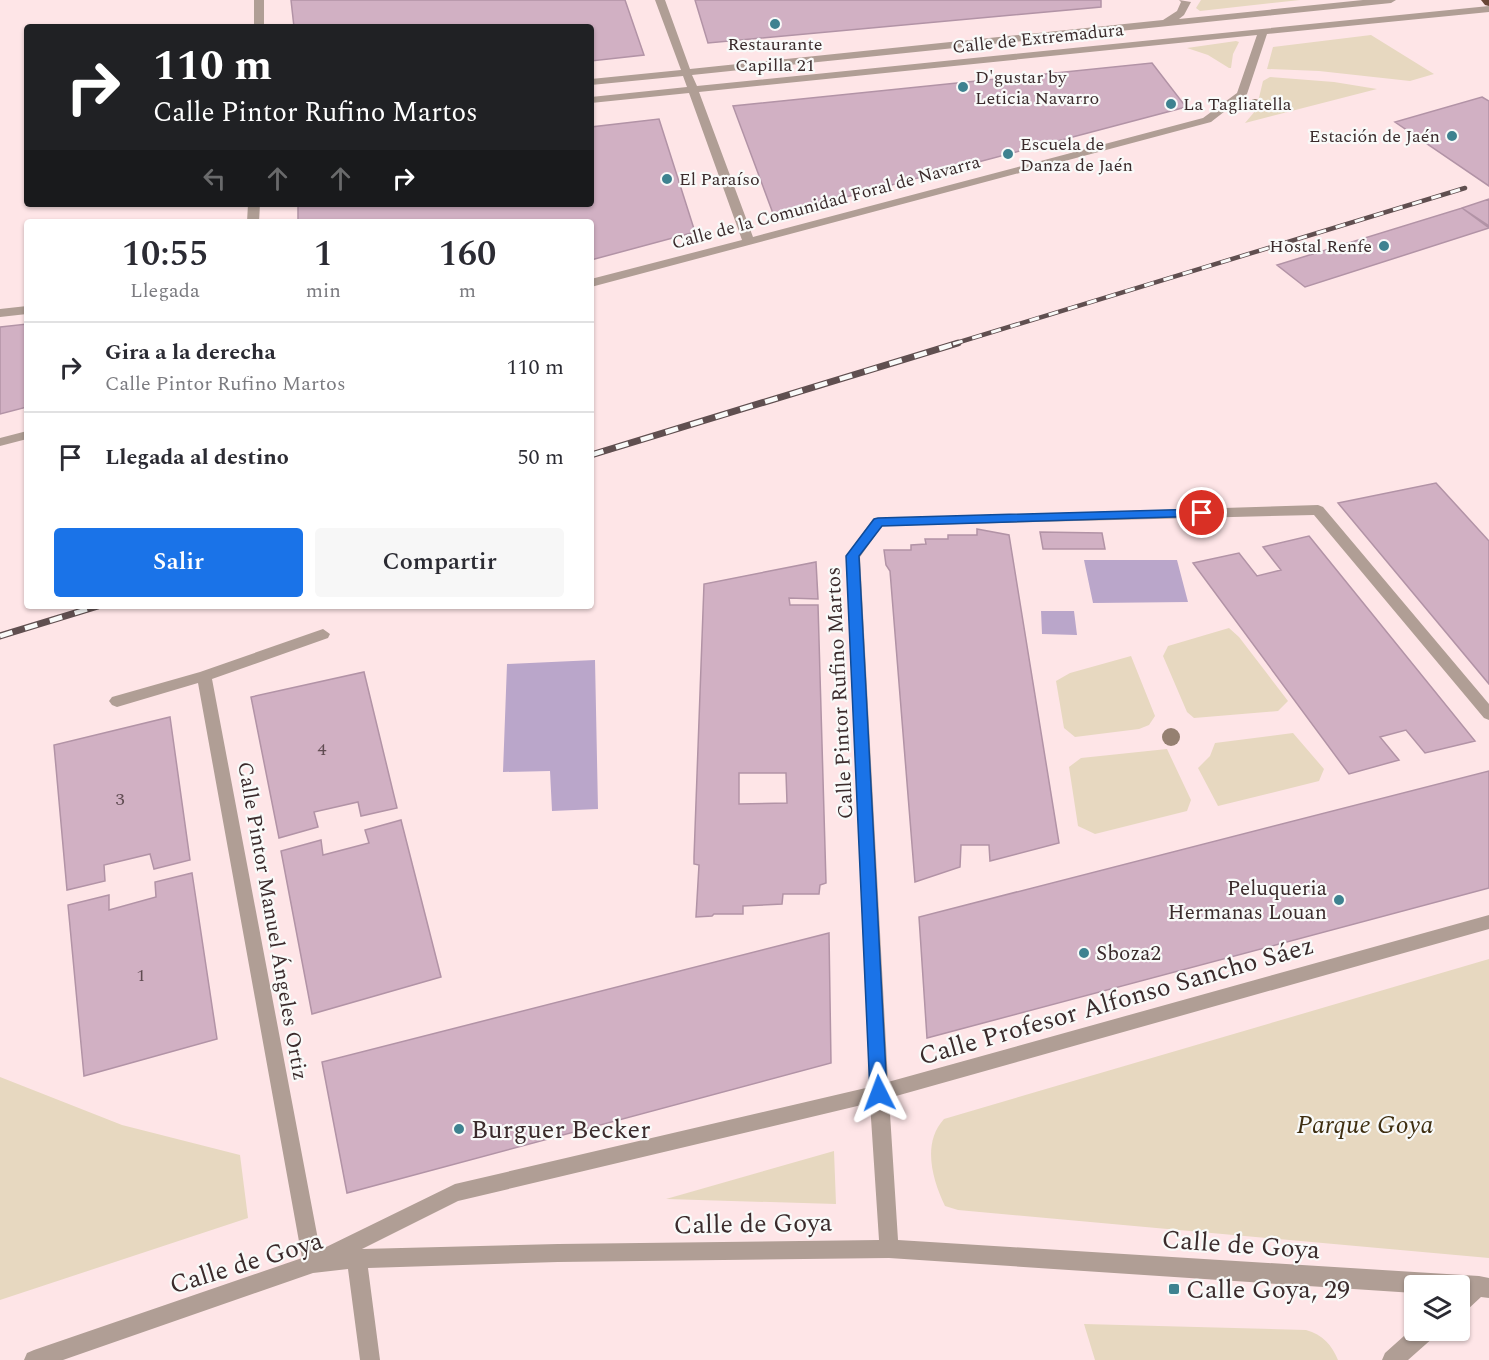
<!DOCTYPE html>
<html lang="es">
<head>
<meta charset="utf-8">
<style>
	body { margin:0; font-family:Spectral,serif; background:#f7f7f7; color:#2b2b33; height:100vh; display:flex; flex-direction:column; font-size:22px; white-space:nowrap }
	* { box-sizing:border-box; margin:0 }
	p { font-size:20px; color:#7c7c81 }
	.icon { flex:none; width:33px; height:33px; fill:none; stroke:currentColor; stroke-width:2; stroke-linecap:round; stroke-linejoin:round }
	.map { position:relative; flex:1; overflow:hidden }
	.panel { position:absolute; left:24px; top:219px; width:570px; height:390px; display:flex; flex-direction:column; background:#fff; border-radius:6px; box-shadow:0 2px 4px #0004 }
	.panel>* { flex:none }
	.banner { position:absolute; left:24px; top:24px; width:570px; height:183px; border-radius:6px; box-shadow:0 2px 4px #0004; background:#202124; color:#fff; overflow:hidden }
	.controls { position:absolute; left:1404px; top:1275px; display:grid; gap:12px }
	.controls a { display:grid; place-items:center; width:66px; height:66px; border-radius:6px; background:#fff; box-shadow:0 2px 4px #0004; font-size:30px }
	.pin { position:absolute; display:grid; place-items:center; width:51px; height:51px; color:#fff; margin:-26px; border:3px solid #fff; border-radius:50%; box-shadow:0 2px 6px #0007 }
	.me { position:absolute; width:66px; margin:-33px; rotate:357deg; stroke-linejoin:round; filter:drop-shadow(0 0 4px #0008) }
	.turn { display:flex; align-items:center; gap:21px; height:126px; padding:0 30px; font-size:27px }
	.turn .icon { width:78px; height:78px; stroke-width:2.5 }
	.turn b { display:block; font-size:42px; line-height:51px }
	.lanes { display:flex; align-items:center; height:57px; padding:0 30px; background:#0003; justify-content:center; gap:30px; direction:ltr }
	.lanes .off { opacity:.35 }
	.eta { display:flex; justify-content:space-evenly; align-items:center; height:102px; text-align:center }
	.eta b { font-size:36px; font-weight:600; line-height:42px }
	.action { display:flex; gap:12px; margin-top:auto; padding:12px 30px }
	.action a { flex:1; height:69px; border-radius:6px; background:#1a73e8; color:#fff; font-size:24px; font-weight:600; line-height:69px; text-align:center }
	.action a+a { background:#f7f7f7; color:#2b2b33 }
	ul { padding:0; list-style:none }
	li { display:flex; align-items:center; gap:18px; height:90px; padding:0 30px; border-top:2px solid #e1e1e2 }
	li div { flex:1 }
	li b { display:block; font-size:22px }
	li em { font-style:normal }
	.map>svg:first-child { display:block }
	.green { fill:#e7d8c0 }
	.water { fill:#baa6ca }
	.building { fill:#d1b0c3; stroke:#b293a6; stroke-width:1.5; fill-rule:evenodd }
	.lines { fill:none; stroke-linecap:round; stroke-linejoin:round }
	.minor { fill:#b09e95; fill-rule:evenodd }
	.highway { fill:#694636; fill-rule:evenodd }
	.rail-far1-casing { stroke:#604f50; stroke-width:4.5 }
	.rail-casing { stroke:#604f50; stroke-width:7 }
	.rail-far1 { stroke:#f9faf9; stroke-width:3; stroke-dasharray:10; stroke-linecap:butt }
	.rail { stroke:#f9faf9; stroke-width:4.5; stroke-dasharray:13; stroke-linecap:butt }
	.tree { fill:#958071 }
	.route { fill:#1a73e8; stroke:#114b97; stroke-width:1.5 }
	.poi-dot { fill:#3e8290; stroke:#f9faf9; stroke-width:2 }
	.labels { text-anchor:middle; stroke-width:4.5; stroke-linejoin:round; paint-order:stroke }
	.far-street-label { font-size:18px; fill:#3b2b2c; stroke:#f9faf9 }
	.far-poi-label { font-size:18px; fill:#3b2b2c; stroke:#f9faf9; text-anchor:start }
	.number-label { font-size:18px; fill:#604c52 }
	.street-label { font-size:21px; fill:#3b2b2c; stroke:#f9faf9 }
	.poi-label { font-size:21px; fill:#3b2b2c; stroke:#f9faf9; text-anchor:end }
	.near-street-label { font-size:26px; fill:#3b2b2c; stroke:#f9faf9 }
	.near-park-label { font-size:26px; font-style:italic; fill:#3f2e10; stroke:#f9faf9 }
	.near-poi-label { font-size:26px; fill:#3b2b2c; stroke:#f9faf9; text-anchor:start }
</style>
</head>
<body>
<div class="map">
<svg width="1489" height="1360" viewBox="0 0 1489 1360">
	<rect width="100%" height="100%" fill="#fee5e7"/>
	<path class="green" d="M1201,0H1300L1200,11L1196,8Z
		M1371,35L1434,74L1410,81L1319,71L1267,69L1273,47Z
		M1236,41L1239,42L1233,54L1231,68H1229L1208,55L1187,48Z
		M1270,77L1334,82L1377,89L1245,123L1256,110L1263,81Z
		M1229,628L1239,637L1288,701L1278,711L1194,718L1187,712L1163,656L1168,646Z
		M1131,656L1155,716L1149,725L1139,729L1075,737L1064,728L1056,681L1070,673Z
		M1293,733L1324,769L1319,781L1218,806L1198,768L1210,756L1215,743Z
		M1167,749L1191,800L1187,811L1095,834L1078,826L1069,767L1081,758Z
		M1489,959V1258L958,1210L945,1206C932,1179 922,1143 944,1119Z
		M0,1077L122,1125L240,1155L248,1218L0,1300Z
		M834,1151L836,1204L666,1199Z
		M1084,1324L1306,1330C1323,1335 1331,1344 1338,1360H1095Z"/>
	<path class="water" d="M1084,560H1177L1188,602L1093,603Z
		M1041,611H1074L1077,635L1042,634Z
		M595,660L598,809L552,811L550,771L503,772L507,664Z"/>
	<path class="building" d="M291,0H625L644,55L591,61V27H294Z
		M695,0H1101V7L708,43Z
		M1152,63L1186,107L774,216L733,106Z
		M1482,97L1489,101V186L1395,122Z
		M659,119L695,232L591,260V222H298V204H591V127Z
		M1489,199V226L1462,208Z
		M1462,208L1489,228L1305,287L1277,265Z
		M27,324V407L0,414V327Z
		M1436,483L1489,541V684L1338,503Z
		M977,529L1009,535L1059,843L990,861L989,845H961L960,867L915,882L890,571L886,565L884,550H911V545L926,544L925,539H948V535H977Z
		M1040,532L1102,533L1105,549H1043Z
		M1309,536L1475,741L1425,753L1406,730L1380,737L1399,760L1349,774L1193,563L1239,553L1257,576L1281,570L1263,547Z
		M816,562L818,599L789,598L790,605H818L826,883L820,885L819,894H783L782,904L743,906V914H714L712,916L696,917L699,865L694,864V857L704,584ZM739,773H786L787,803L739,804Z
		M364,672L397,808L361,816L358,802L314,812L318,827L279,838L251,697Z
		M170,717L190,860L154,869L150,854L104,865L105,881L67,890L54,745Z
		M1489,771V888L927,1038L919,917Z
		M401,820L441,977L312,1014L281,851L321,840L323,855L369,843L365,830Z
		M192,873L217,1039L84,1076L68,905L109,895V910L156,897L155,882Z
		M829,933L831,1063L347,1193L322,1062Z"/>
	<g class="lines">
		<path class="minor" d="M254,0H264V27H254Z
			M655,0H665L690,69L1163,20L1177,11L1181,2L1179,0L1191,2L1184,15L1179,19L1363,0H1396L1391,3L692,75L697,86L1489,6V12L1267,34L1247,94L1211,122L591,287V279L742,240L689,93L591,103V97L687,87L683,76L591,85V79L681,70ZM1257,35L1237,93L1203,118L753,237L699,92Z
			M248,204H260L259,222H247Z
			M27,306V314L0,317V309Z
			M27,431V439L0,446V438Z
			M1318,505L1323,507L1489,704V720L1484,718L1314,515L882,526L860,557L888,1082L1489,915V929L889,1098L898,1240L1479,1276L1489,1278V1298L1481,1297L1467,1310L1460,1313V1286H1414V1293L889,1258L558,1262L368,1268L380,1360H360L348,1269L313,1273L63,1360H24L27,1353L34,1350L302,1258L198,683L117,707L112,705L109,701L112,697L200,672L323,629L330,634L328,638L212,679L320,1250L455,1184L870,1087L846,556L873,519ZM870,1103L879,1240L558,1244L362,1249L458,1201Z
			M1414,1327V1330H1437L1434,1337L1408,1360H1382L1385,1353Z"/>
		<path class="highway" d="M1481,0H1489V6L1485,5Z"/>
		<g class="rail-far1-casing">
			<path id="rail-far1" d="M953,344L1465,188"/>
		</g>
		<g class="rail-casing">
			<path id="rail" d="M591,455L958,343
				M0,636L98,606"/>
		</g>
		<use href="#rail-far1" class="rail-far1"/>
		<use href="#rail" class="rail"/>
	</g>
	<g class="tree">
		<circle cx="1255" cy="105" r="6"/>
		<circle cx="1171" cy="737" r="9"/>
	</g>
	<path class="route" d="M1202,509L1206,510L1208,513L1206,516L882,526L859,556L887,1093L884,1098L879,1100L873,1098L870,1093L846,556L874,519L878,518Z"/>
	<g class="poi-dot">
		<circle cx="775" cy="24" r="6"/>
		<circle cx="963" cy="87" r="6"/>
		<circle cx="1171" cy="104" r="6"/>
		<circle cx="1452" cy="136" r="6"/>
		<circle cx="1008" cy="154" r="6"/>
		<circle cx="667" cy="179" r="6"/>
		<circle cx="1384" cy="246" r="6"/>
		<circle cx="1339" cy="900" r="6"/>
		<circle cx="1084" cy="953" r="6"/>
		<circle cx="459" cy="1129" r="6"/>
		<rect x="1168" y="1283" width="12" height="12" rx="3"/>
	</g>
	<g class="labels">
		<g class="far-street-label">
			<text transform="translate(1038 38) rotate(-6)" y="6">Calle de Extremadura</text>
			<text transform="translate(826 202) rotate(-15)" y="6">Calle de la Comunidad Foral de Navarra</text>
		</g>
		<g class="far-poi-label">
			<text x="775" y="50" text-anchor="middle">Restaurante<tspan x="775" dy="21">Capilla 21</tspan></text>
			<text x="975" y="83">D'gustar by<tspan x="975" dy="21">Leticia Navarro</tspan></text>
			<text x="1183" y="110">La Tagliatella</text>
			<text x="1440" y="142" text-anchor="end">Estación de Jaén</text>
			<text x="1020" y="150">Escuela de<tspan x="1020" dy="21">Danza de Jaén</tspan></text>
			<text x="679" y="185">El Paraíso</text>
			<text x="1372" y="252" text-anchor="end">Hostal Renfe</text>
		</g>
		<g class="number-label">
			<text x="322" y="755">4</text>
			<text x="120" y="805">3</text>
			<text x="141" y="981">1</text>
		</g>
		<g class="street-label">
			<text transform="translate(839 693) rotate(-93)" y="7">Calle Pintor Rufino Martos</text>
			<text transform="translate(273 921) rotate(80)" y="7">Calle Pintor Manuel Ángeles Ortiz</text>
		</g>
		<g class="poi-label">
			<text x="1327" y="895">Peluqueria<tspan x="1327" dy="24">Hermanas Louan</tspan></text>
			<text x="1096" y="960" text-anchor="start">Sboza2</text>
		</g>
		<g class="near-street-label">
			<text transform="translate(1116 1000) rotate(-16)" y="9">Calle Profesor Alfonso Sancho Sáez</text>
			<text transform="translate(753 1223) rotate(-1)" y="9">Calle de Goya</text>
			<text transform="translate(1241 1244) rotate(4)" y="9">Calle de Goya</text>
			<text transform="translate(246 1262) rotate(-17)" y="9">Calle de Goya</text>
		</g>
		<g class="near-park-label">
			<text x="1365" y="1133">Parque Goya</text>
		</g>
		<g class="near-poi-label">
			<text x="471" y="1138">Burguer Becker</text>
			<text x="1186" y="1298">Calle Goya, 29</text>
		</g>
	</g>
</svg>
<div class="controls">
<a><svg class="icon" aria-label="layers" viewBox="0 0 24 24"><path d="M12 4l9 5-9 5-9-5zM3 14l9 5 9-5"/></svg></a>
</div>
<div class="pin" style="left:1202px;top:513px;background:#d93025"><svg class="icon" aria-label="arrive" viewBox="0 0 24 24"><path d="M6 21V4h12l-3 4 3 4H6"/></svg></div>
<svg class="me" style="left:879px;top:1093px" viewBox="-20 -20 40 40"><path d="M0-17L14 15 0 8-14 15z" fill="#1a73e8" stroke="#fff" stroke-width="4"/></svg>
<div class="banner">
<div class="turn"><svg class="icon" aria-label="right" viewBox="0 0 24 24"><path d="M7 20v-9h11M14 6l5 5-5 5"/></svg><div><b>110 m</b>Calle Pintor Rufino Martos</div></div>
<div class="lanes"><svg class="icon off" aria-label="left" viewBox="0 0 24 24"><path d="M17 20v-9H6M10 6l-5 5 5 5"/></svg><svg class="icon off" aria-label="ahead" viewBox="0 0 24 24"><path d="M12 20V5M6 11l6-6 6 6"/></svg><svg class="icon off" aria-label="ahead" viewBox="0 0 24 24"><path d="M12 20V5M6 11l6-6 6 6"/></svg><svg class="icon" aria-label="right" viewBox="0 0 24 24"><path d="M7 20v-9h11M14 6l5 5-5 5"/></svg></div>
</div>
<section class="panel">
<div class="eta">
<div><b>10:55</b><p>Llegada</p></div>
<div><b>1</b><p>min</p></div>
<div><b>160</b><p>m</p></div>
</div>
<ul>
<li><svg class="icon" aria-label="right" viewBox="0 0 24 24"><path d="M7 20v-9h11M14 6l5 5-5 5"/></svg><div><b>Gira a la derecha</b><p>Calle Pintor Rufino Martos</p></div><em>110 m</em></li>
<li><svg class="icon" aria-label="arrive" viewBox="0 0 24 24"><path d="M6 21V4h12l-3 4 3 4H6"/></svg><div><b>Llegada al destino</b></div><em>50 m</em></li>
</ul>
<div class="action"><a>Salir</a><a>Compartir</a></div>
</section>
</div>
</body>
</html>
